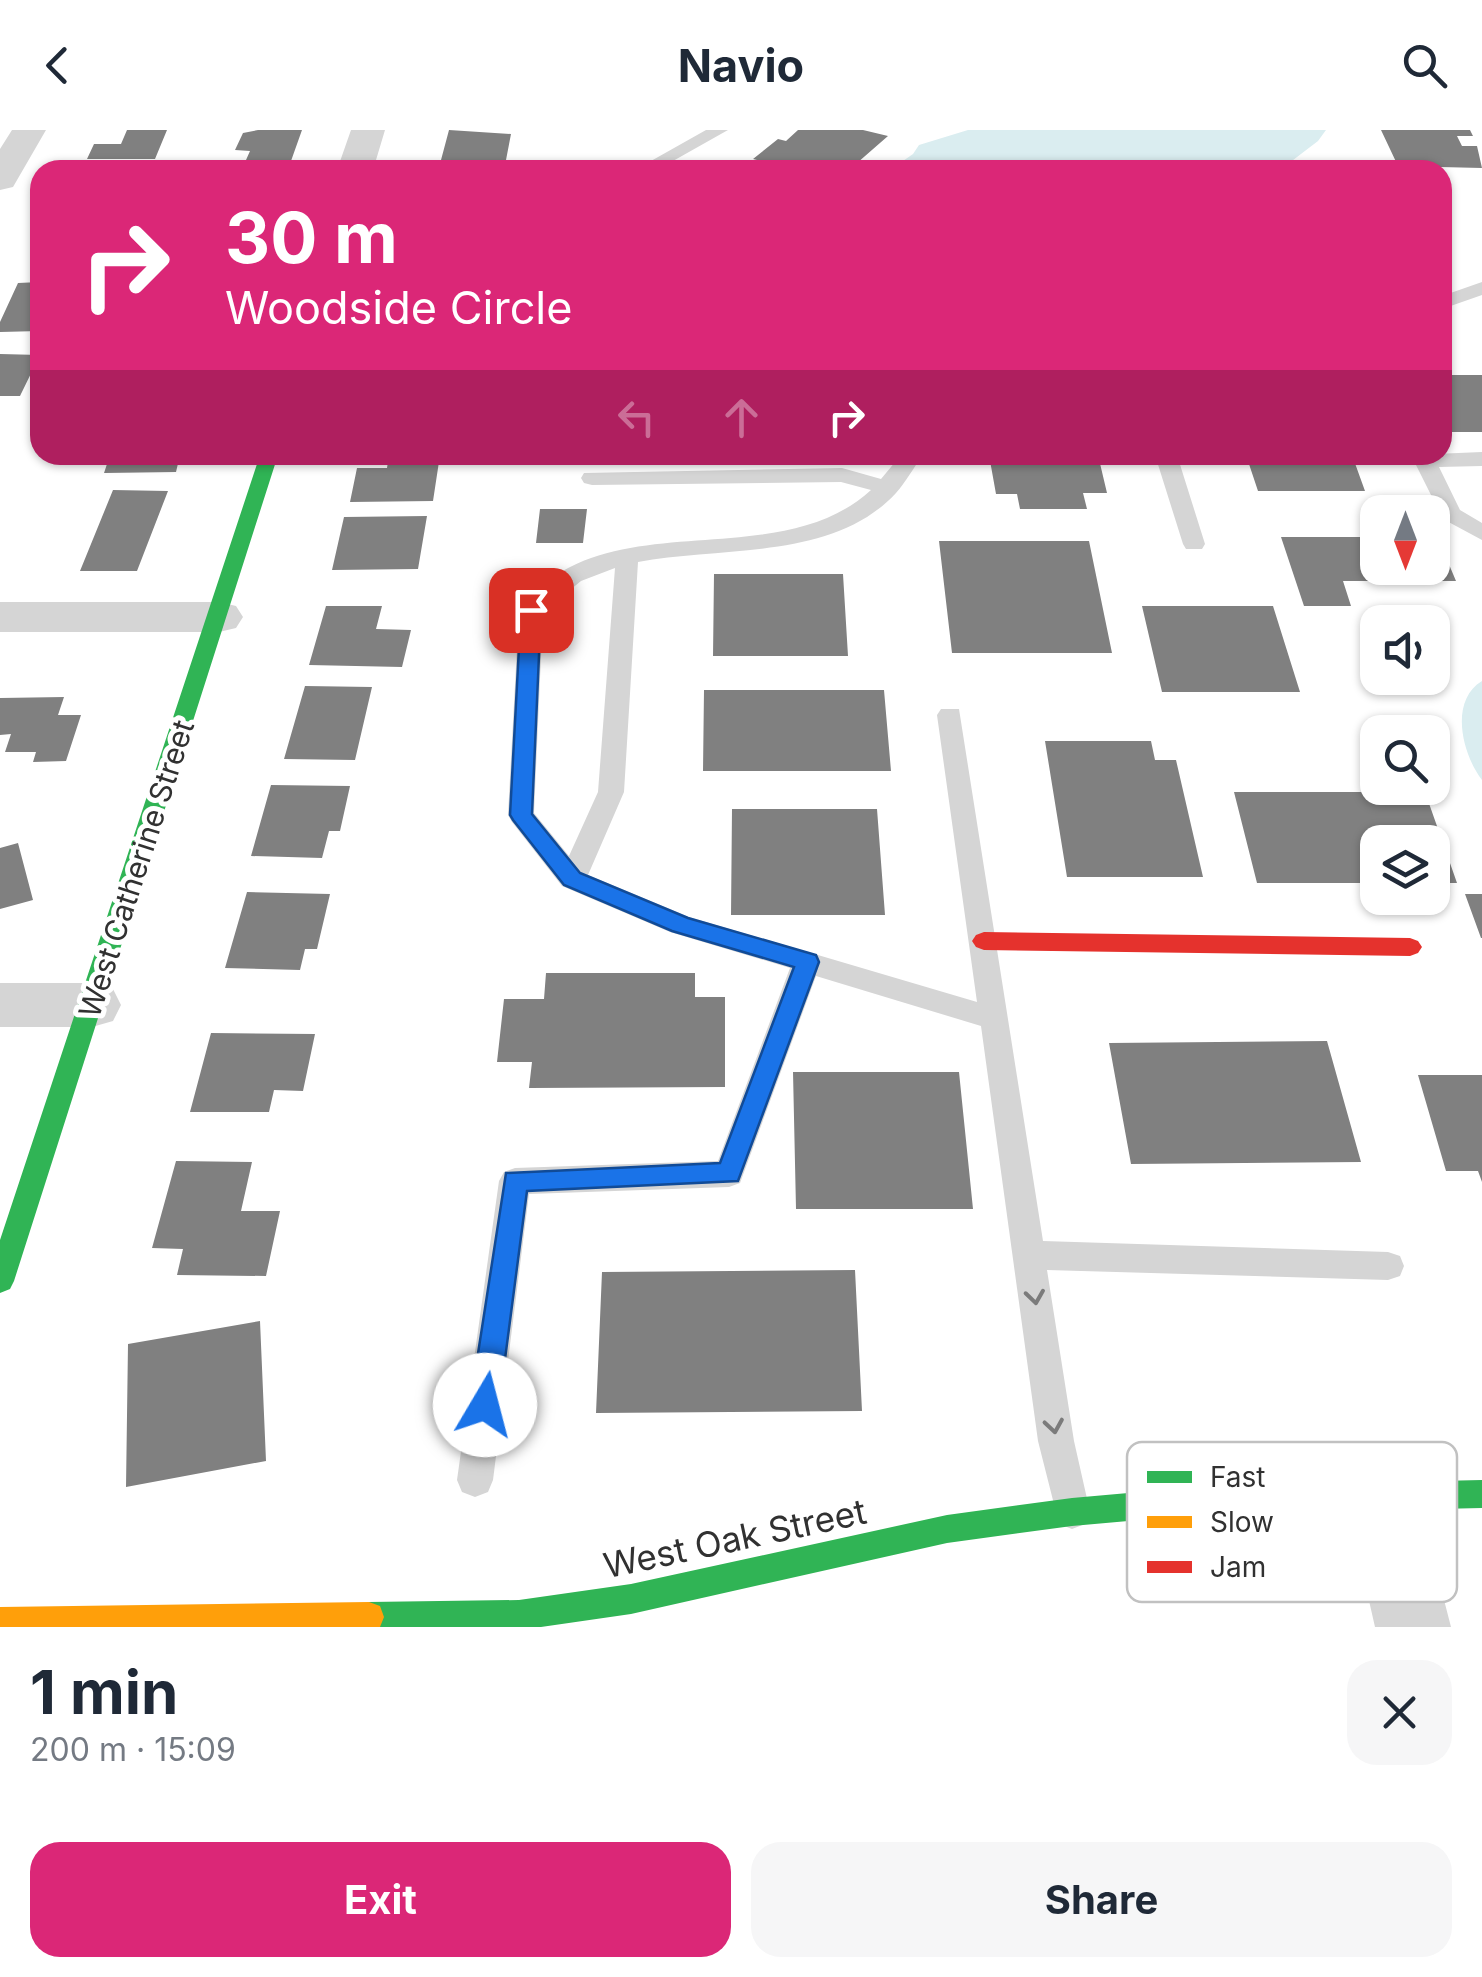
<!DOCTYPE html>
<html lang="en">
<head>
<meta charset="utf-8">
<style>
	body { margin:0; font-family:Inter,sans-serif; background:#f6f6f7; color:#1f2937; height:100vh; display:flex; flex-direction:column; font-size:38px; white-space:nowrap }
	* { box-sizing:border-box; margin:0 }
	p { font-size:32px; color:#747a83 }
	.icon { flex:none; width:55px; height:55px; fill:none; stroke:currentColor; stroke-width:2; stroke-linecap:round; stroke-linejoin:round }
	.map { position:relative; height:1497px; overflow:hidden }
	.sheet { display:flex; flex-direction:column; background:#fff; flex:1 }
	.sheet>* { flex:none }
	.banner { position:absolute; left:30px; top:30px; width:1422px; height:305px; border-radius:30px; box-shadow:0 2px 8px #0004; background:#db2777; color:#fff; overflow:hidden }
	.needle { width:65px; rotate:180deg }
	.controls { position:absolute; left:1360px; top:365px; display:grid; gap:20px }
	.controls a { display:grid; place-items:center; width:90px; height:90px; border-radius:20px; background:#fff; box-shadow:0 2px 8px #0004; font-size:50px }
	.pin { position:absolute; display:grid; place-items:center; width:85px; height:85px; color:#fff; margin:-42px; border-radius:20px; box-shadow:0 5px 15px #0006 }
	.me { position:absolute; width:110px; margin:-55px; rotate:8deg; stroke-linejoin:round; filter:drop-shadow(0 0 8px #0008) }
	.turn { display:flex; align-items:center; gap:35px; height:210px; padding:0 30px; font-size:45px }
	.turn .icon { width:130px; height:130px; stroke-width:2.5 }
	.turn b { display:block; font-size:70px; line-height:85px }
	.lanes { display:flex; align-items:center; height:95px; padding:0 30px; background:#0003; justify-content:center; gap:50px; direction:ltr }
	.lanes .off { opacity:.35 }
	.round { display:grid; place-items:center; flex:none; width:105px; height:105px; border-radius:30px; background:#f6f6f7 }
	.overview { display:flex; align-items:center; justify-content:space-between; height:170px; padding:0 30px }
	h1 { font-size:60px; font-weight:700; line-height:75px }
	.action { display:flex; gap:20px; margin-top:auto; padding:20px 30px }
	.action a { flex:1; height:115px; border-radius:30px; background:#db2777; color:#fff; font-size:40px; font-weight:700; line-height:115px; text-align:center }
	.action a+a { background:#f6f6f7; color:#1f2937 }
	header { display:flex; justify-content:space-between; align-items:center; height:130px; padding:0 30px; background:#fff; font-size:45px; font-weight:700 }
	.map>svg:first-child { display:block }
	.water { fill:#daedf0 }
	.building { fill:#808080 }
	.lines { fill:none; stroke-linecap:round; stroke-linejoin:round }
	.lane { fill:#d5d5d5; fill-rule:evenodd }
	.street { fill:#d5d5d5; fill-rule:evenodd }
	.fast { fill:#30b455; fill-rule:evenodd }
	.slow { fill:#ff9f0a; fill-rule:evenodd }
	.jam { fill:#e5322d; fill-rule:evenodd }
	.oneway { stroke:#7b7b7b }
	.route { fill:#1a73e8; stroke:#114b97; stroke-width:2.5 }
	.labels { text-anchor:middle; stroke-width:10; stroke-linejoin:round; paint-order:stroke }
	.street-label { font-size:30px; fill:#313131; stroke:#fff }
	.near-street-label { font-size:35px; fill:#313131; stroke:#fff }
	.key { fill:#fff; stroke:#c1c1c1; stroke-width:2.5 }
	.key-label { font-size:28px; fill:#313131 }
</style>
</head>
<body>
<header><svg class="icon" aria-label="back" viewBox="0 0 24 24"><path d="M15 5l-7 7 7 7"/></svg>Navio<svg class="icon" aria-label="search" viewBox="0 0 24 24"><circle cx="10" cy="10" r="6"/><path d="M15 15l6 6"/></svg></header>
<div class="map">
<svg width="1482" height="1497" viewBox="0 0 1482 1497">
	<rect width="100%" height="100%" fill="#fff"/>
	<path class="water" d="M968,0H1326L1318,11L1280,40H890L913,24L919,15Z
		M1482,551V650C1462,624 1449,571 1482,551Z"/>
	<path class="building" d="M127,0H167L155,29H87L94,14H121Z
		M258,0H302L291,31L246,30L250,21L235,20L243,3Z
		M449,0L511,4L506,30H441Z
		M798,0H863L888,6L849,40H797L753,29L778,9L786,11Z
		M1381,0H1470L1473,6H1457L1462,16H1477L1482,38L1398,36Z
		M1442,54L1450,55L1451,99L1442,98Z
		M40,152V201L0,202V192L18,153Z
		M0,224L40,225L20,266H0Z
		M1442,245H1482V302H1442Z
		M110,325H180L176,342L104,343Z
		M389,325H440L433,371L350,372L357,338H387Z
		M989,325H1098L1107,363H1083L1087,379H1020L1017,364H996Z
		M1246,325H1352L1365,361H1258Z
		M113,360L168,361L137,441H80Z
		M540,379H587L583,413H536Z
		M427,386L418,439L332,440L344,387Z
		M1432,406H1437L1456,451H1343L1351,476H1304L1281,407H1378V438H1432Z
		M939,411H1089L1112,523H952Z
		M714,444H843L848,526H713Z
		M326,476H382L376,499L411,500L402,537L309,535Z
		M1142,476H1273L1300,562H1162Z
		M305,556L372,557L355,630L284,629Z
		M704,560H884L891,641H703Z
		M64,567L58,585H81L66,631L33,632L36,622H5L11,604L0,605V568Z
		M1045,611H1151L1155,630H1176L1203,747H1067Z
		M271,655L350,656L340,701H329L322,728L251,726Z
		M1234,662H1425L1457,753H1432V712H1378V753H1257Z
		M732,679H877L885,785H731Z
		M18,713L33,770L0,779V718Z
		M247,762L330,764L317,819H305L300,840L225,838Z
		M1465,764H1482V808H1481Z
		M546,843H695V867H725V957L529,958L532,932H497L504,869H544Z
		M211,903L315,904L303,961L274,960L269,982H190Z
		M1327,911L1361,1032L1131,1034L1109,913Z
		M793,942H959L973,1079H796Z
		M1418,945H1482V1052L1478,1041H1446Z
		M176,1031L252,1032L241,1081H280L266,1146L177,1145L183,1119L152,1118Z
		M855,1140L862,1281L596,1283L602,1142Z
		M260,1191L266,1331L126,1357L128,1214Z"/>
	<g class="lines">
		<path class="lane" d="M706,0H728L657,40H635Z
			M1482,152V165L1442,179V166Z
			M1482,322V336L1439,337L1460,380L1482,393V410L1443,389L1411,325Z
			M901,325H923C914,337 905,353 896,363C833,431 721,416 638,432L624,662L588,745L689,787L977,872L937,585L941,579H959L1043,1111L1388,1122L1400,1126L1404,1136L1400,1146L1388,1150L1047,1140L1074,1311L1090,1382L1085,1394L1072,1399L1059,1394L1038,1311L981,896L816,846L740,1053L729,1057L529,1064L493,1350L488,1362L475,1367L462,1362L457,1350L499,1051L504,1042L515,1038L718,1031L790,838L670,802L562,756L512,692L508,685L519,480C603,368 775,448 871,360L841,352L592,355L584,353L581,348L584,343L842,338L881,349ZM615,438L598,662L569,726L534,683L543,482L581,451Z
			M1155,325H1177L1205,414L1202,419H1186L1183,414Z"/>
		<path class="street" d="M12,0H46L13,57L0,60V19Z
			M351,0H385L373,40H337Z
			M0,472H219L236,476L243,487L236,498L219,502H0Z
			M0,853H92L113,859L121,875L113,891L92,897H0Z
			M1381,1331L1406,1341L1417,1365L1451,1497H1375L1345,1365L1356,1341Z"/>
		<path class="fast" d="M260,325H278L14,1151L10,1159L0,1163V1110Z
			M1482,1350V1378L1207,1384L1072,1396L947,1413L631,1484L541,1497H358L354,1487L358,1476L369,1472L519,1470L631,1454L947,1385L1072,1368L1207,1356Z"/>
		<path class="slow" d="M369,1472L380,1476L384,1487L380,1497H0V1477Z"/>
		<path class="jam" d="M984,802L1410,808L1418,811L1422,817L1418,823L1410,826L984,820L976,817L972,811L976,805Z"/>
	</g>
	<defs><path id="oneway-chevron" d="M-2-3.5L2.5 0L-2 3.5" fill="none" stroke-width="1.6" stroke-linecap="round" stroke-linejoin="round" transform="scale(2.5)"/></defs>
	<g class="oneway">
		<use href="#oneway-chevron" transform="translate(1035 1167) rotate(82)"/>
		<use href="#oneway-chevron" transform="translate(1054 1296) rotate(81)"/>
	</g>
	<path class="route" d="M531,474L541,480L532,684L580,743L688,788L816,825L819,832L738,1051L527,1061L499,1275L495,1284L485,1288L475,1284L470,1275L506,1043L720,1033L794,837L672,801L564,755L513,690L510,685L521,480Z"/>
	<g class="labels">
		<g class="street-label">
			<text transform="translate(137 739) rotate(-72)" y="10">West Catherine Street</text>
		</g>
		<g class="near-street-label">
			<text transform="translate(735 1409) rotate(-12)" y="12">West Oak Street</text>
		</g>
	</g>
	<rect x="1127" y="1312" width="330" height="160" rx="15" class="key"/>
	<rect x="1147" y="1341" width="45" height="12" fill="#30b455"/>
	<rect x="1147" y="1386" width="45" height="12" fill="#ff9f0a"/>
	<rect x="1147" y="1431" width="45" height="12" fill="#e5322d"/>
	<g class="key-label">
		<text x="1210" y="1357">Fast</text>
		<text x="1210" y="1402">Slow</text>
		<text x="1210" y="1447">Jam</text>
	</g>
</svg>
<div class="controls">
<a><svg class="needle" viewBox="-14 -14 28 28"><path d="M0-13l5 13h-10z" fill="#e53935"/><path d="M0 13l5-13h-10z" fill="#747a83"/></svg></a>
<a><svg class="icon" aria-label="sound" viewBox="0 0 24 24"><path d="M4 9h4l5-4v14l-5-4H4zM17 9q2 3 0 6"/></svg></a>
<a><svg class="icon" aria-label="search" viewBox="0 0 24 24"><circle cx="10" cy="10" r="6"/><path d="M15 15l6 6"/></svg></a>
<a><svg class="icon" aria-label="layers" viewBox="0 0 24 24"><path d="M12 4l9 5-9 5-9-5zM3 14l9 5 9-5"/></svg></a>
</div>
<div class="pin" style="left:531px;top:480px;background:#d93025"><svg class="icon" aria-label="arrive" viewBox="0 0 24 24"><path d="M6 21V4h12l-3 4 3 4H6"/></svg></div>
<svg class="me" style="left:485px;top:1275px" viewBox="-20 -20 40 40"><circle r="19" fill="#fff"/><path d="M0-13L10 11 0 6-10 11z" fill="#1a73e8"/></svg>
<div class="banner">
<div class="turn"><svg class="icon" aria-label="right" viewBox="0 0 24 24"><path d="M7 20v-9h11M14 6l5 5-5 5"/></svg><div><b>30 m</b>Woodside Circle</div></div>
<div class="lanes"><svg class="icon off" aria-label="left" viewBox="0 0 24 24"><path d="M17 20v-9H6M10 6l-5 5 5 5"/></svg><svg class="icon off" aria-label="ahead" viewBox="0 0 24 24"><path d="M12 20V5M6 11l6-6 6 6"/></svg><svg class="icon" aria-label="right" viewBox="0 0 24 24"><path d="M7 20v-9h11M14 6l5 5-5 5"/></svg></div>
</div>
</div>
<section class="sheet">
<div class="overview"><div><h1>1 min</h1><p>200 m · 15:09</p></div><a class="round"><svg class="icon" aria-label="close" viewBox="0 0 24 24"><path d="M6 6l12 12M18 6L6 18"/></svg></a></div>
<div class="action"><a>Exit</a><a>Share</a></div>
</section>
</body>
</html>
